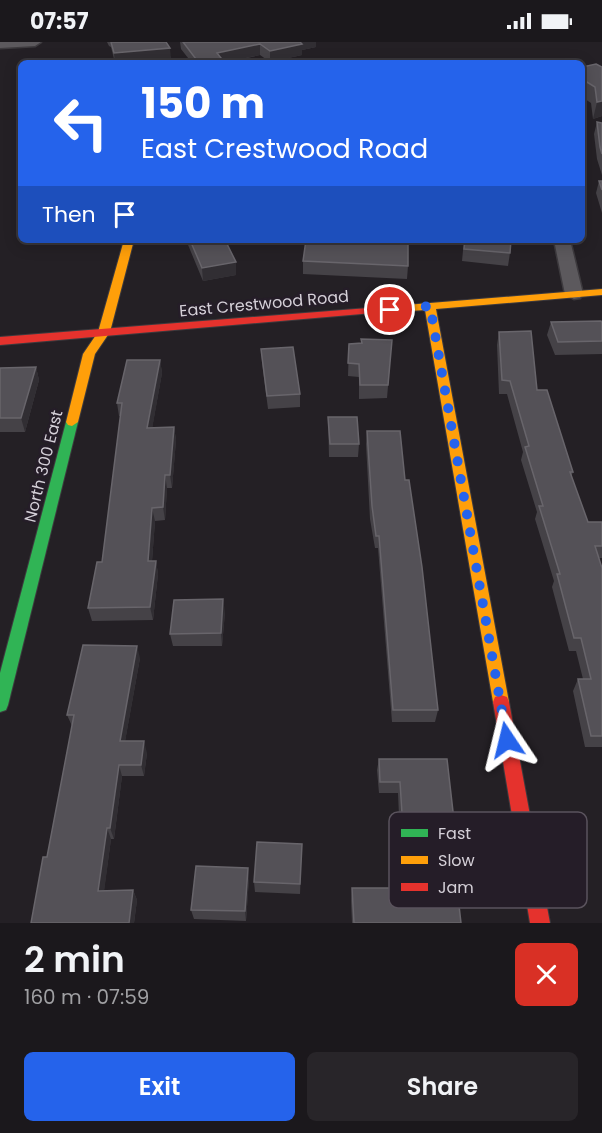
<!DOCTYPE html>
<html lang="en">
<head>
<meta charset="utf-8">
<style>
	body { margin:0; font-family:Poppins,sans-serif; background:#282529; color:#f1f3f6; height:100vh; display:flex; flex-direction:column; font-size:22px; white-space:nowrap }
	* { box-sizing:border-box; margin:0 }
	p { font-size:20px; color:#a0a0a3 }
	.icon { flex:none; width:33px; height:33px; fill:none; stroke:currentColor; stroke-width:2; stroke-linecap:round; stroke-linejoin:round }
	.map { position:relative; height:881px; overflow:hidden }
	.details { display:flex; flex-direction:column; background:#1b181c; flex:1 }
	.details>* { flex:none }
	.top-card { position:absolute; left:18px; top:18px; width:567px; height:183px; border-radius:9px; box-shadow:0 3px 15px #0003,0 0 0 2px #39373b; background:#2563eb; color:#fff; overflow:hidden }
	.pin { position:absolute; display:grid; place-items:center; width:51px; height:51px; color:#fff; margin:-26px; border:3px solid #fff; border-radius:50%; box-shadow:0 2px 6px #0007 }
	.me { position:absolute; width:66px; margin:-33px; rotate:350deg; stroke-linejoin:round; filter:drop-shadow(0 0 4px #0008) }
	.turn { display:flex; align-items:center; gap:21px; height:126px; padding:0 24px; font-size:27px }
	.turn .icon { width:78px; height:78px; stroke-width:2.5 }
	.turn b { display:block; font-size:42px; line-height:51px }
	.then { display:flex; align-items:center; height:57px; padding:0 24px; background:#0003; gap:12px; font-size:22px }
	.round { display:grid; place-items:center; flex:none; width:63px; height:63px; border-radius:9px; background:#282529 }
	.summary { display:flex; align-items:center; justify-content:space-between; height:102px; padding:0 24px }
	h1 { font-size:36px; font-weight:600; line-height:45px }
	.action { display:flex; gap:12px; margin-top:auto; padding:12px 24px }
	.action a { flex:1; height:69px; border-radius:9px; background:#2563eb; color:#fff; font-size:24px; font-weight:600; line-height:69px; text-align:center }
	.action a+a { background:#282529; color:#f1f3f6 }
	.status { display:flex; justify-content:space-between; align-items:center; height:42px; padding:0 30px; background:#1b181c; direction:ltr }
	.status svg { height:16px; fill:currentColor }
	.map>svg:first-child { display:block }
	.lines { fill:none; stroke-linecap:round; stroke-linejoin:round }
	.street-casing { stroke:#3d3a3e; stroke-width:3 }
	.fast-casing { stroke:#3d3a3e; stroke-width:2 }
	.slow-casing { stroke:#3d3a3e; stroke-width:2 }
	.jam-casing { stroke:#3d3a3e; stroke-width:2 }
	.street { fill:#5c595d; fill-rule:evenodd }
	.fast { fill:#30b455; fill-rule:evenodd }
	.slow { fill:#ff9f0a; fill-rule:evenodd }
	.jam { fill:#e5322d; fill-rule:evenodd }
	.wall { fill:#454247 }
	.shaded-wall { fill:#312e33 }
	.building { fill:#545157; stroke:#68656b; stroke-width:1.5 }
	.route { stroke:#2563eb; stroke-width:10; stroke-dasharray:0 18 }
	.labels { text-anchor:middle; stroke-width:5; stroke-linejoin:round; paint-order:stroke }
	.street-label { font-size:16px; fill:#d5d0d8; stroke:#251d28 }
	.key { fill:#251d28; stroke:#5a535d; stroke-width:1.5 }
	.key-label { font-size:16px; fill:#d5d0d8 }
</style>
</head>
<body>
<div class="status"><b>07:57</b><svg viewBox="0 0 49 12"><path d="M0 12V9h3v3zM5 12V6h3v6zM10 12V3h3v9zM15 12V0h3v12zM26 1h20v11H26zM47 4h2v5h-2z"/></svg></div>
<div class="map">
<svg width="602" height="881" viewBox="0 0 602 881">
	<rect width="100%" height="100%" fill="#242025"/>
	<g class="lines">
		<g class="street-casing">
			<path id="street" d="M0,0H41L35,4L0,6Z
				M554,198H570L583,252L580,256L574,257L565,252Z"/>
		</g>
		<g class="fast-casing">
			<path id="fast" d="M72,376L78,380L8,663L6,668L0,670V631L66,380Z"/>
		</g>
		<g class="slow-casing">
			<path id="slow" d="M124,198H134L110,290L95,312L78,380L72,384L68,383L66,380L83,312L98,290Z
				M602,247V253L436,267L509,660L507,665L501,667L495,665L493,660L425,268L381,271L375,268L381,265Z"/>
		</g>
		<g class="jam-casing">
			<path id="jam" d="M381,265L387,268L385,270L0,303V295Z
				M501,653L507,655L509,660L550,881H530L493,660L495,655Z"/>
		</g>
		<use href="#street" class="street"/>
		<use href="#fast" class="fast"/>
		<use href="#slow" class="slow"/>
		<use href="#jam" class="jam"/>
	</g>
	<path class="wall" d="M107,0H166L171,17L131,21H115L111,5L109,4Z
		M180,0H316V5L302,8V13L270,20L260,13L225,21H192L181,7Z
		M582,25H602V74L593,77L591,61L582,55Z
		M597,80L602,81V133L597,117L594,92Z
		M599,139H602V171L596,151Z
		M186,198H225L236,233L203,239Z
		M464,198H511L510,211L508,224L462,219Z
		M303,219L408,224L407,237L303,232Z
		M551,280L602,281V312L555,313L547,293Z
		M499,290L537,348L573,430L571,435L588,480H602V516H599L602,526V705H585L573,649L578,637H583L576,609H569L552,545L554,539L535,477L537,470L521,418L523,410L507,352H499L497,303Z
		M361,297L392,298L387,356L359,357V335L348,334L349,302L361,301Z
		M261,307L300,352V365L268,367L262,320Z
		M160,318L162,331L152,386L174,385L176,398L172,446H167L165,478L155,479L152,519H156L158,532L153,578L92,579L88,566L102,520L121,374H119L117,361Z
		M36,325L39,338L25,390H0V326Z
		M328,375L359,402L358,415H329Z
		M367,389L405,438L438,668L435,680H392L378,506H375L370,477L366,402Z
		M225,570L222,604H173L170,592Z
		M140,616L125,699L147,711L144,734H122L114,797H111L104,848H133L137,858L134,881L47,815L72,684L67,673Z
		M379,717L455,787L452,798L400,797L398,751H379L377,728Z
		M302,802L300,852L255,850L254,840Z
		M249,836L246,879L194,877L191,868Z
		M352,846L461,881H352L351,859Z"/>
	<path class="shaded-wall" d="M297,0H316V5L302,8V13L270,20V9Z
		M260,2V13L222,21L217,11Z
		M170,6L171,17L131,21H115L114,11Z
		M602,59V74L593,77L597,60Z
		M236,220V233L203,239L202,226Z
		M160,318L162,331L150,399L147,386Z
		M36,325L39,338L25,390L21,376Z
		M174,385L176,398L172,446L170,433Z
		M165,433L167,446L165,478L163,465Z
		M152,466L155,479L151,532L148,519Z
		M156,519L158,532L153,578L150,565Z
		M223,557L225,570L222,604L221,591Z
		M137,604L140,616L123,711L120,699Z
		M144,699L147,711L144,734L141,723Z
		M119,723L122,734L114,797L110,786Z
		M107,786L111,797L103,858L98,849Z
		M248,826L249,836L246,879L245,869Z
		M133,848L137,858L134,881H129Z"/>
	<path class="building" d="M111,0H166L170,6L114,11Z
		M183,0H300L302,2L270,9L260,2L217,11L225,21H199Z
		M596,22L602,25V59L597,60L595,45L582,37V25Z
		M597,80L602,81V112L600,105Z
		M599,139H602V148Z
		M190,198H225L236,220L202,226Z
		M306,198H408V224L303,219Z
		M465,198H511L510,211L464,207Z
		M601,279L602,281V299L558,300L551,280Z
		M531,289L537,348H547L573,430H570L588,480H602V504H595L602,526V694H591L578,637H591L581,596H574L557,532H560L539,464H543L525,405L529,404L510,339L502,338L499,290Z
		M361,297L392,298L388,343H360L359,322L348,321L349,302L362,301Z
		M293,305L300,352L267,354L261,307Z
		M127,318H160L147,386L174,385L170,433H165L163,465L152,466L148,519H156L150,565L88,566L97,520H102L122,361H117Z
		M36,325L21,376H0V326Z
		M328,375H357L359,402H330Z
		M367,389H400L405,438H409L422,525L438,668H393L379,494H376L372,464Z
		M223,557L221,591L170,592L174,558Z
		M83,603L137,604L120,699H144L141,723H119L110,786H107L98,849L133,848L129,881H31L43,815H47L74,673H67Z
		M379,717H447L455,787H403L400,740H380Z
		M257,800L302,802L300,842L254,840Z
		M196,824L248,826L245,869L191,868Z
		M352,846H457L461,881H354Z"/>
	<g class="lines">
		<path class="route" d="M390,268L430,264L507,698"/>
	</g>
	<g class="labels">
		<g class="street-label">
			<text transform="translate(264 261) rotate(-5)" y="6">East Crestwood Road</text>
			<text transform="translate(43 424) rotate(-76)" y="6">North 300 East</text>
		</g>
	</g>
	<rect x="389" y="770" width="198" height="96" rx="9" class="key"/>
	<rect x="401" y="787" width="27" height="8" fill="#30b455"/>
	<rect x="401" y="814" width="27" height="8" fill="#ff9f0a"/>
	<rect x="401" y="841" width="27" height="8" fill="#e5322d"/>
	<g class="key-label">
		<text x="438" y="797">Fast</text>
		<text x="438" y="824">Slow</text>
		<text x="438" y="851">Jam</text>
	</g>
</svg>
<div class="pin" style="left:390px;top:268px;background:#d93025"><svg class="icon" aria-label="arrive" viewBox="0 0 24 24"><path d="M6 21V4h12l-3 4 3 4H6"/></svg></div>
<svg class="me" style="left:507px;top:698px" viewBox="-20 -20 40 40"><path d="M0-17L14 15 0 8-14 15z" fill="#2563eb" stroke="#fff" stroke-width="4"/></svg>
<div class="top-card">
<div class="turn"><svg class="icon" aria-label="left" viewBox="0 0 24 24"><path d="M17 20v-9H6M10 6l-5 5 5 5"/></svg><div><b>150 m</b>East Crestwood Road</div></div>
<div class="then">Then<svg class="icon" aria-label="arrive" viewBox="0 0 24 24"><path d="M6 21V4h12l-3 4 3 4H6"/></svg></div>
</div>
</div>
<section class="details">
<div class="summary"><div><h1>2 min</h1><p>160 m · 07:59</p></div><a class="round" style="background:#d93025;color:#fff"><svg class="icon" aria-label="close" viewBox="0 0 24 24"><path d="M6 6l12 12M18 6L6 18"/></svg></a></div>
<div class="action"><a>Exit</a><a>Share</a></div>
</section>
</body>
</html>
